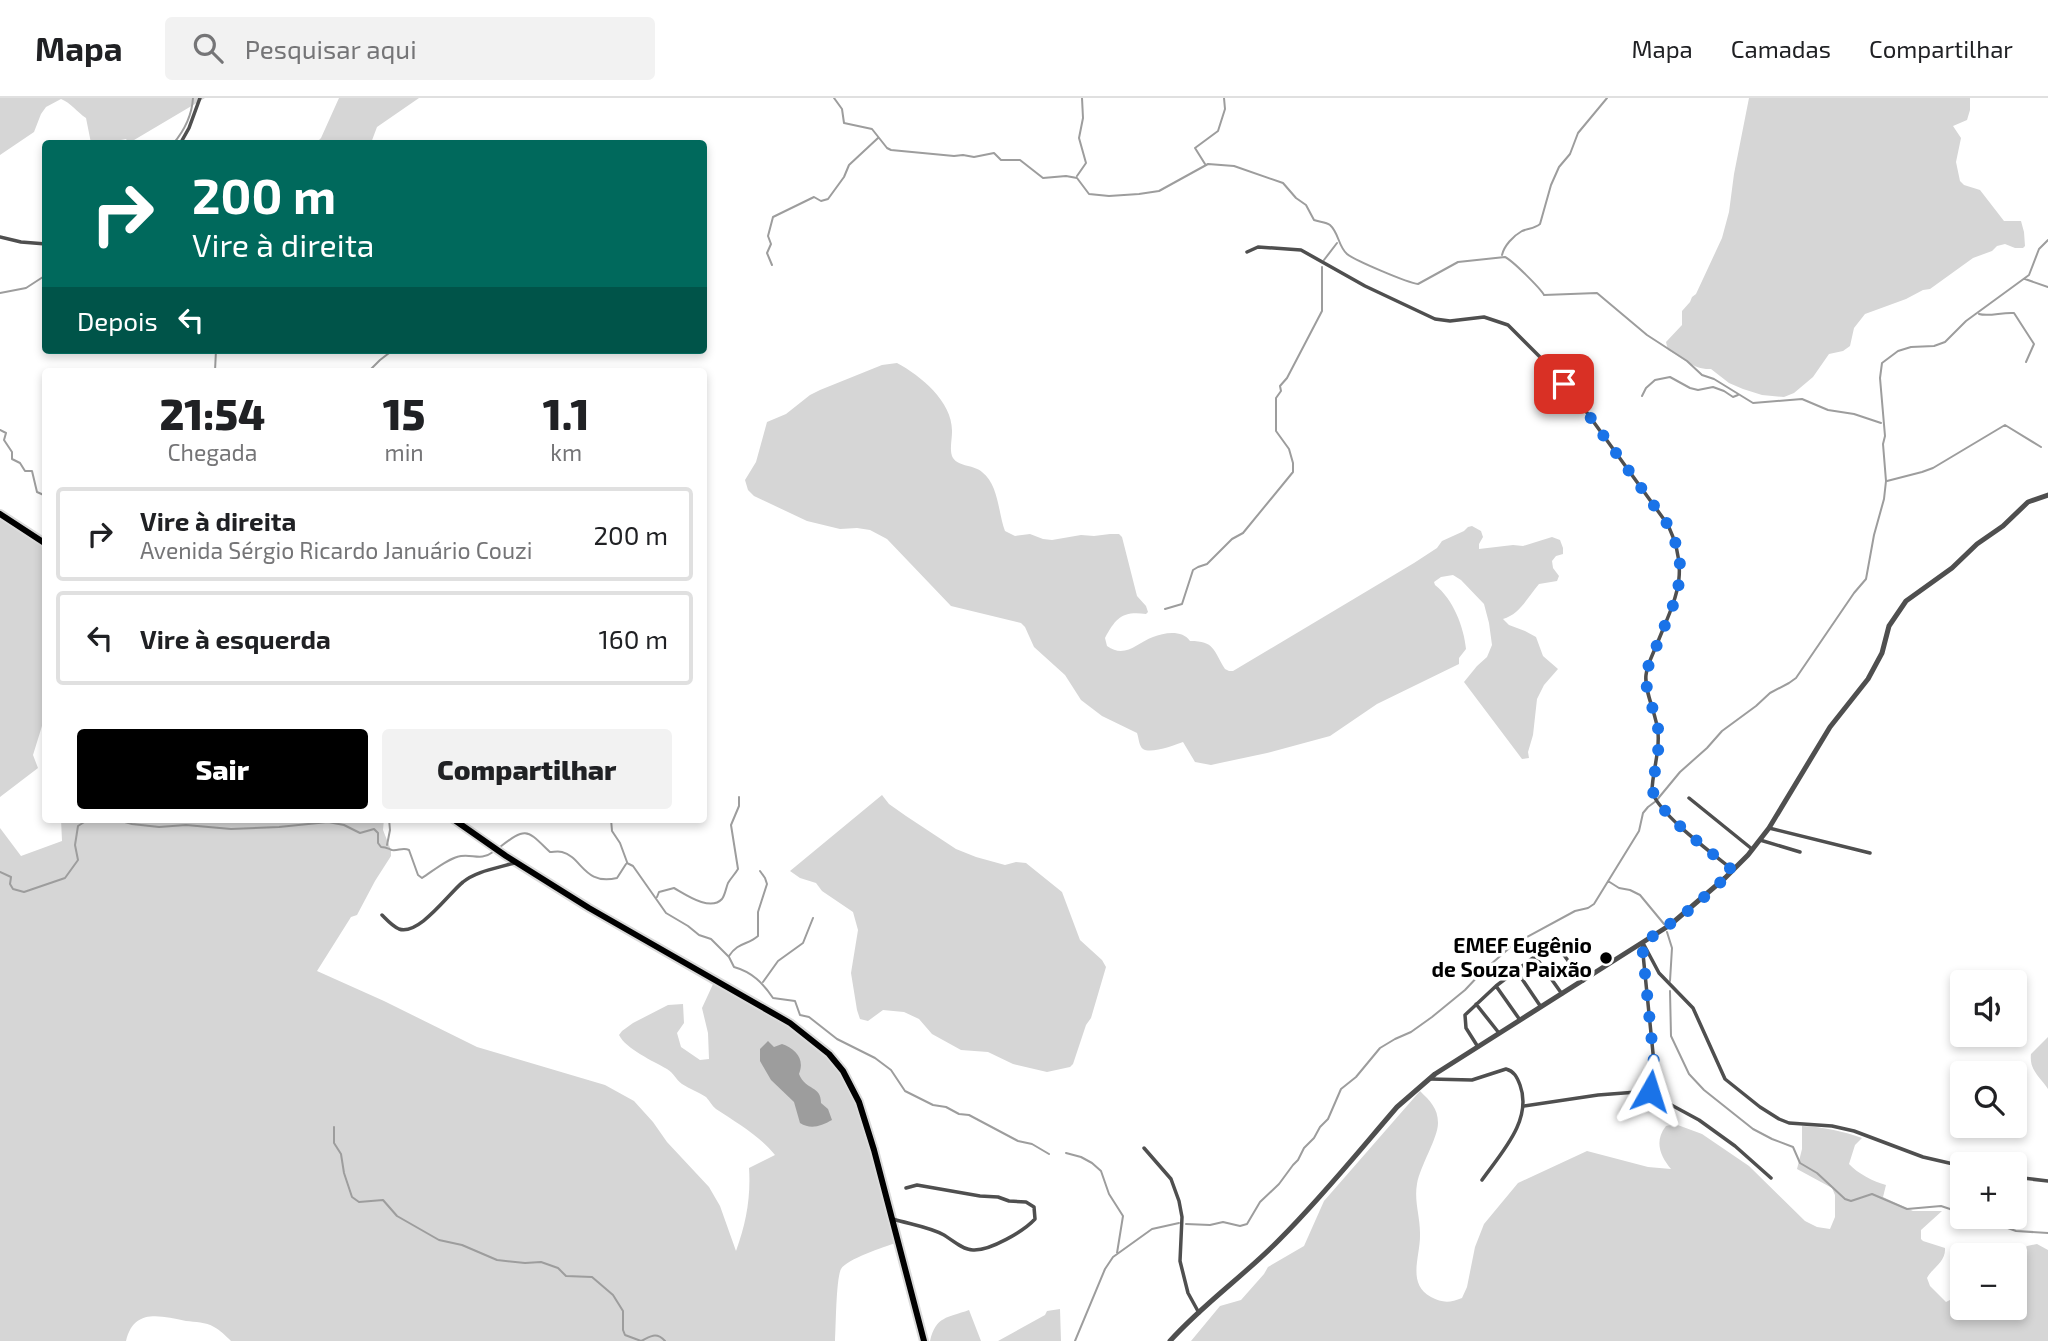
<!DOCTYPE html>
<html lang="pt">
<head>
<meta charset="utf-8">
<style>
	body { margin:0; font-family:"Exo 2",sans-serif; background:#f2f2f2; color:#202124; height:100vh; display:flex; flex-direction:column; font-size:26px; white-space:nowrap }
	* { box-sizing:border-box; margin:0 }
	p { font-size:23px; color:#757577 }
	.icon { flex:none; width:38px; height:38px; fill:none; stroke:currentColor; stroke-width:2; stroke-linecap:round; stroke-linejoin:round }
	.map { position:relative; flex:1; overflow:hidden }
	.drawer { position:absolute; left:42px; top:270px; width:665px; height:455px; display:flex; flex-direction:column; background:#fff; border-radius:7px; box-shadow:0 4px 10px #0003 }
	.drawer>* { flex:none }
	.guide { position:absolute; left:42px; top:42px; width:665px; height:214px; border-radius:7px; box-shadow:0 4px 10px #0003; background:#00695c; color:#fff; overflow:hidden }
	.fabs { position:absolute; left:1950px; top:872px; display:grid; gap:14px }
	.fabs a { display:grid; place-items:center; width:77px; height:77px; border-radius:7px; background:#fff; box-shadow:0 4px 10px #0003; font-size:35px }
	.pin { position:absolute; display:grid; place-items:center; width:60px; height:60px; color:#fff; margin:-30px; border-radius:14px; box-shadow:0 4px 10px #0006 }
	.me { position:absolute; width:77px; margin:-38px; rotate:6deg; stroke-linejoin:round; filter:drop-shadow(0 0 5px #0008) }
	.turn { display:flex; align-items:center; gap:24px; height:147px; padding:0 35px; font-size:32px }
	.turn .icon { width:91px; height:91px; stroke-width:2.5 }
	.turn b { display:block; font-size:49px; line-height:60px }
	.then { display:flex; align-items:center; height:66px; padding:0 35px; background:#0003; gap:14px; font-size:26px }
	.eta { display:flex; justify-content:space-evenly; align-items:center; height:119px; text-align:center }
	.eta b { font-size:42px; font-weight:800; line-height:49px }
	.primary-button { display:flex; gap:14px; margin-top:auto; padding:14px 35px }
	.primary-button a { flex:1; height:80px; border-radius:7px; background:#000; color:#fff; font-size:28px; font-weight:800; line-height:80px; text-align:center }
	.primary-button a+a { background:#f2f2f2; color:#202124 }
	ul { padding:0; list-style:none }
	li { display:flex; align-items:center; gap:21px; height:94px; margin:0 14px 10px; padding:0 21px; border:4px solid #e0e0e0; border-radius:7px }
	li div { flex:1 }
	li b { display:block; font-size:26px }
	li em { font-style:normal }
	header { display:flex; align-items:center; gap:42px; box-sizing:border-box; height:98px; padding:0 35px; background:#fff; border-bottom:2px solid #e0e0e0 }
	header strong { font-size:33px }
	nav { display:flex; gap:38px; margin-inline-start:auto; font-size:24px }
	.search { width:490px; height:63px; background:#f2f2f2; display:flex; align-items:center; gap:18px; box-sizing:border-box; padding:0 24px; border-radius:7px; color:#757577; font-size:26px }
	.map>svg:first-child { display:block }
	.green { fill:#d6d6d6 }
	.water { fill:#9d9d9d }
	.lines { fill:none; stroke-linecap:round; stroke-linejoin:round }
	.stream { stroke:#9d9d9d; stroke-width:2 }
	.trunk-casing { stroke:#dbdbdb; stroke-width:10 }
	.minor { stroke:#4f4f4f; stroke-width:3.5 }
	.tertiary { stroke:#4f4f4f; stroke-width:5 }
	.trunk { stroke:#000; stroke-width:6 }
	.route { stroke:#1a73e8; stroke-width:12; stroke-dasharray:0 21.6 }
	.poi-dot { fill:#000; stroke:#fff; stroke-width:2.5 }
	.labels { text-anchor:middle; stroke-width:7; stroke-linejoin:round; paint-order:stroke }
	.poi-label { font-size:21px; font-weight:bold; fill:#000; stroke:#fff; text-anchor:end }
</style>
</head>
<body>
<header>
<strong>Mapa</strong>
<div class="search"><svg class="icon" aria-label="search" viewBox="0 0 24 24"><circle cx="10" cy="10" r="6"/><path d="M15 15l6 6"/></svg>Pesquisar aqui</div>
<nav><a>Mapa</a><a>Camadas</a><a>Compartilhar</a></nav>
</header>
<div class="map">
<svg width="2048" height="1243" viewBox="0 0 2048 1243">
	<rect width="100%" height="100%" fill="#fff"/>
	<path class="green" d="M0,0H205L129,45L126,41L121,42L118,46L91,45L86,20C77,14 71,5 61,1L46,9L41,16L34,34L0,57Z
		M339,0H419L377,29L371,45H316L321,40Z
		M1749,0H1970V12L1967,22L1953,28L1961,40L1956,64L1960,83L1964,87L1980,92L2004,123H2021L2024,134L2025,148L2023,150H2015L2005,146L1997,148L1992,153L1973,160L1930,191L1923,192L1906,201L1865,216L1854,230L1850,248L1843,253L1829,256L1813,279L1794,295L1784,299L1762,297L1743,291L1729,285L1711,271C1694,272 1683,260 1668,252L1666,244L1682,227V213L1690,204L1692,199L1696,196L1722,140L1729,114L1734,76Z
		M897,265C921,278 953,304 952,334C952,342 949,353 953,360C959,369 975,367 982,374C999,387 998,415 1005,433L1015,438L1030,436L1043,441L1052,442L1081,437L1094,438L1110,436H1119L1122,439L1137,498L1146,508L1148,514L1146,516C1122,513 1116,520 1105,540L1107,548C1125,561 1137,545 1153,539C1165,534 1183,532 1190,543C1215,543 1213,552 1225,571L1229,573H1233L1414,465L1437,450L1442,443L1464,433L1468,429L1472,428L1481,433L1483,439L1479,446V451L1513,447L1523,448L1552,439L1560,442L1563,450V456L1556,458L1552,463L1553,470L1559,478L1557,483L1539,486C1527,500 1520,516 1503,521L1509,527L1525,533L1536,539L1543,558L1558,571L1544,587L1537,601L1533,637L1528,654L1529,660L1522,661L1464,584L1477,568L1487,559L1492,547L1489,525L1484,506L1461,482L1453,477L1441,479L1434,484L1435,487C1453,501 1464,529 1466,551L1459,560V566L1377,606L1330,638L1267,655L1220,665L1211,667L1195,664L1183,644C1175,647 1151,656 1143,651C1139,648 1139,641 1137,635L1102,618L1081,602L1065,577L1034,549L1025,529L1021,525L951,508L887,441L870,432L857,430L840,431L807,423L754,398L748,392L745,382L756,364L767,324L786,316L810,297L820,292L882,267Z
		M0,418L46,449V615L33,657L38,670L0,699Z
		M882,697L889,706L906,718L956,751L976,759L1005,767L1016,764L1026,765L1062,794L1080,842L1102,862L1106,869L1091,920L1086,927L1073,966L1070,969L1047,974L1013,966L988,954L961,952L932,936L919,921L904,914L883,912L868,923L860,921L857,912L851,875L858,832L853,814L822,793L816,785L800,780L790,773Z
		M61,721H384L383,732L391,752V758L375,783L357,817L351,819L317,873L384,903L477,949L605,987L634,1003L653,1024L667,1044L709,1089L720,1108L736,1153C746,1126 751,1099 749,1070L775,1057C760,1038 737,1025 716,1011C712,1008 710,1003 706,999C698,994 690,991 682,986C676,982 674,975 667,971C653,963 626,951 619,937L622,933L633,925L668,907L683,906L684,925L677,935L681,949L700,962L709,961L708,935L702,910L714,884C750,905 797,927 825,957C854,989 864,1028 875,1068C882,1094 889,1120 896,1145C884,1149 847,1161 841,1171C836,1181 836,1229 835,1243H231C226,1238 220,1232 214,1229C206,1224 195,1224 186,1223C160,1218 134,1210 126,1243H0V730L21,758L62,743Z
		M2048,939V991C2040,979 2029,972 2031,956Z
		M1420,993C1430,1003 1438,1010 1438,1025C1438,1040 1420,1068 1417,1086C1414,1103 1420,1118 1420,1135C1421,1158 1406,1185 1431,1199C1442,1205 1450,1205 1462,1200L1467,1189L1475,1149L1484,1126L1518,1085L1587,1053L1648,1069L1671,1071C1660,1058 1654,1043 1666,1028L1675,1026L1702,1036L1749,1068L1805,1123L1817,1129L1830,1131L1835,1119V1097L1832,1090L1797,1071L1802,1051V1028C1824,1029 1842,1033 1862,1040L1855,1047L1849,1066C1857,1075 1874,1084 1886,1087L1883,1099L1913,1113H1942L1921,1132V1141L1923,1143L1945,1150C1946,1164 1933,1169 1927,1180L1930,1188L1946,1204L1962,1196V1209H2014V1161L2027,1148L2037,1146L2048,1152V1243H1191L1220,1208L1241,1202L1264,1176L1268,1169L1304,1148L1324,1103Z
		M1060,1211L1061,1243H998L1045,1217L1047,1213Z
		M969,1212L981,1243H930C936,1218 947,1220 969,1212Z"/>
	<path class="water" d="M768,943L774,949L782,946C796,951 805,961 799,976C806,993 821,987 821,1005L828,1011L832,1022C821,1028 811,1032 800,1025L794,1004L771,982L760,963V951Z"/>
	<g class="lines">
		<path class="stream" d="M834,0L842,11L844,25L872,31L887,50L891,52L954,58L963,57L974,59L994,55L1001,62H1020L1043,80L1066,78L1077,80L1089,96L1109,98L1139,96L1159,93L1208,66L1234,68L1283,85L1296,100L1306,107L1314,122C1319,124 1326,124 1330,127C1339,135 1338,148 1347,156C1354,162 1408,185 1418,186L1458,164L1505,159C1512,162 1541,191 1544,197L1597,195L1647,237L1687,263L1702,277L1714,281L1753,305L1802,301L1828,312L1854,316L1881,325
			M173,46C184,33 192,17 193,0
			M1205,66L1195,50L1218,33L1225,11L1224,0
			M1077,78L1086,65L1079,40L1083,20L1082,0
			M1502,157C1504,148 1513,138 1522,133C1529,130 1534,131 1540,126L1551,87L1559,69L1570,56L1578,35L1607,0
			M1324,162L1337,145
			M772,167L767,155L771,146L768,138L773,119L814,99L821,103L828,101L844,79L849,67L878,40
			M2025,181L2048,189
			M0,195L26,190L46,177
			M1979,216C1989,219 2002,214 2014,215L2034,246L2026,264
			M215,273L216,252
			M369,273L380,262L393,252
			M1642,298L1646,290L1655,282L1670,279L1690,290L1698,292L1713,289L1724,293L1733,299L1738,297
			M0,332L6,335L4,342L12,354V361L20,365L25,373H32L37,394L46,398
			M1887,383L1922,374L1933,370L2005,327L2041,349
			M1165,511L1182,506L1193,472L1198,469L1207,466L1232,441L1243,435L1293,374V365L1289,351L1276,333V300L1281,293L1280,288L1287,280L1322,213V169
			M114,721L132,726L159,729L186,727L231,731L279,729L328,724L344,727L360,735L374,731L378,735V745L381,749C386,749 387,750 392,752C398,753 403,749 409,752L418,777L422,780C433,773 448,760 461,758C473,756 481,763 493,754
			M611,721L612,733L620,745L627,764
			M387,747L390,732L389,721
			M500,749C527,728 527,732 550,754C554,754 558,753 562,754C582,759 584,788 617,780L626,766
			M627,765L633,768L666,815L688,828L699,837L711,841L729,859L734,869C752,874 763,885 773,900L795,903L800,917L809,919L837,941L875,960L891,972L905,993L933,1007L946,1009L959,1016L969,1017L1018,1043L1032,1046L1049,1056
			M0,774L11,779L10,786L13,791L24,794L65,780L78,762L75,747L78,728L89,721
			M1608,783L1619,790L1630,792L1640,797L1664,826
			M657,799L659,794L674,790C685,796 710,814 722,801C725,797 726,790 728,785C731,780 735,776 738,771L731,727L739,708V699
			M1667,834L1672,850L1670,883
			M729,858C738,844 748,847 758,838V814L767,786L765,780L760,773
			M763,884L778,863L803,845L813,820
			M1670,893L1671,938L1689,976L1704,992L1753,1031L1772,1041L1793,1049L1800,1065L1817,1075L1845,1101L1851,1103L1872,1096L1907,1111L1941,1108L1950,1111L1969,1121L1994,1125L2016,1133L2048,1135
			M334,1029V1045L341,1056L344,1075L352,1099L359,1104L383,1102L397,1118L439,1142L462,1147L497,1162L525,1165L541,1164L558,1170L566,1178L592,1179L613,1197L623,1213V1232L625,1237L641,1243C650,1239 656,1233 665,1243
			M1066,1055L1081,1059L1092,1065L1101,1073L1109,1096L1123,1118L1117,1155
			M1186,1126L1210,1127L1223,1124L1240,1128L1247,1126L1260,1104L1279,1086L1293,1067L1298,1062L1304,1050L1314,1040L1320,1029L1328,1021L1341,991L1356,979L1380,950L1395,941L1411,934L1432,919L1465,892L1482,874L1514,846L1575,813L1588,810L1594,806L1639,733L1643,715L1648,709L1656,703L1680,674L1707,650L1722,633L1756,608L1770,595L1789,585L1796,580L1854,495L1866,481L1874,437L1884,401L1886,383L1883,346L1885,338L1880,280L1882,265L1898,253L1911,249L1934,248L1945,244L1966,223L2029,177L2039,151L2048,142
			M1075,1243L1105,1171L1113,1159L1152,1131L1179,1125"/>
		<g class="trunk-casing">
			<path id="trunk" d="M0,416L46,446
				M453,721L506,758L589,810L790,925L829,956L843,973L859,1004L874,1052L924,1243"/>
		</g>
		<path class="minor" d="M180,46L189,30L200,0
			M0,139L21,144L46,146
			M1247,154L1258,149L1301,152L1365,188L1435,221L1450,223L1484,219L1508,227L1545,264L1585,312L1668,427C1691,476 1675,501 1657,546C1653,556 1647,567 1646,577C1644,594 1657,617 1658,635C1660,655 1652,674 1652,694C1661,718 1712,755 1733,772
			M1689,700L1752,751
			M1769,730L1870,755
			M1760,742L1800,754
			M382,817C387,822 392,828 399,831C419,838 449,795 463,784C476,773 498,770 514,765
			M1643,845L1659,875L1693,910L1725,981L1760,1009L1779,1021L1789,1025L1832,1028L1854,1033L1923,1059L1962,1068
			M1642,846L1654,965C1655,975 1649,988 1651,996L1699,1022L1735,1048L1771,1080
			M1535,858L1562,896
			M1516,872L1541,909
			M1496,888L1520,922
			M1476,906L1499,935
			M1478,949L1466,930L1465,917L1496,888L1546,850L1558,849L1583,883
			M1430,981L1472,982L1506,971C1514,973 1517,979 1520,987C1533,1022 1501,1055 1482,1082
			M1524,1008L1598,997L1650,993
			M1144,1050L1171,1081L1179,1103L1182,1119L1180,1163L1188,1195L1199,1215
			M2014,1079L2048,1083
			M893,1121C909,1126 930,1129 944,1137C952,1142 963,1152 973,1152C990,1153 1024,1133 1035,1121L1034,1109L1026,1104L1009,1103L998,1099L980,1098L917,1087L906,1090"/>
		<path class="tertiary" d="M1170,1243C1203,1206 1245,1177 1280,1141C1322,1099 1359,1053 1397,1009L1435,976L1670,827L1725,780L1748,757L1769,730L1830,629L1868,581L1882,555L1889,528L1906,503L1952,470L1977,446L2003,428L2028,404L2048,397"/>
		<use href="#trunk" class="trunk"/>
	</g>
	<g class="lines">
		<path class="route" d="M1564,286L1585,312L1668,427L1678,451L1680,463L1678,495L1646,574C1644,596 1658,617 1659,639C1659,658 1653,675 1653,694C1661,718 1713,755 1733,773L1692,810L1642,846L1654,965V979L1650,993"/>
	</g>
	<circle class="poi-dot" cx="1606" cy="860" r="7"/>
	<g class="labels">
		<g class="poi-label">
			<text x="1592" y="855">EMEF Eugênio<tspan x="1592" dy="24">de Souza Paixão</tspan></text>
		</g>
	</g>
</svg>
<div class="fabs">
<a><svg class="icon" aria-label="sound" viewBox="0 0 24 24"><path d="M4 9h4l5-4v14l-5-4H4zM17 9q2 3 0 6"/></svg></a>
<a><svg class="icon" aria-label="search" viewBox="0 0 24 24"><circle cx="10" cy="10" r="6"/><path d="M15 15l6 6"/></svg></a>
<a>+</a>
<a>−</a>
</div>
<div class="pin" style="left:1564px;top:286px;background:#d93025"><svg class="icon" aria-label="arrive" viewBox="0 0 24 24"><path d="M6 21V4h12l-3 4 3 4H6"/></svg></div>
<svg class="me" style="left:1650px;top:993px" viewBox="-20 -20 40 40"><path d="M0-17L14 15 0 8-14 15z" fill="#1a73e8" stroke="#fff" stroke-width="4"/></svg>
<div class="guide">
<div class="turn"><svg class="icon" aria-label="right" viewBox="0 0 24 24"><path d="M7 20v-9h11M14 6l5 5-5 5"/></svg><div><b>200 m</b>Vire à direita</div></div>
<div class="then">Depois<svg class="icon" aria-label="left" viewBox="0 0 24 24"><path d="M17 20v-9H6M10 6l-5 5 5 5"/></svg></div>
</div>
<section class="drawer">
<div class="eta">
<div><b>21:54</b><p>Chegada</p></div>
<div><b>15</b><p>min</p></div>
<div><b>1.1</b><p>km</p></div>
</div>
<ul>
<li><svg class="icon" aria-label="right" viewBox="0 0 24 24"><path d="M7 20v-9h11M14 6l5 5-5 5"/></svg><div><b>Vire à direita</b><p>Avenida Sérgio Ricardo Januário Couzi</p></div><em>200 m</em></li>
<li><svg class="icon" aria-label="left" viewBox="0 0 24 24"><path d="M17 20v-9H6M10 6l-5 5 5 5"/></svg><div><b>Vire à esquerda</b></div><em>160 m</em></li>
</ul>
<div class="primary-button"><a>Sair</a><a>Compartilhar</a></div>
</section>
</div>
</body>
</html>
